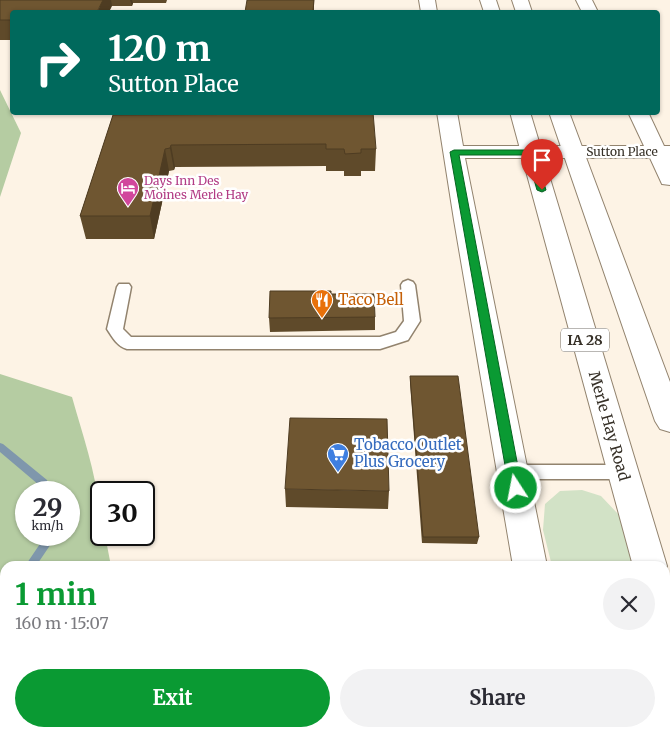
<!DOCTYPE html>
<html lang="en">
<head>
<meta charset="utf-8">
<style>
	body { margin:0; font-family:Merriweather,serif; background:#f2f2f3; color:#2b2b33; height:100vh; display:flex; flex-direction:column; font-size:19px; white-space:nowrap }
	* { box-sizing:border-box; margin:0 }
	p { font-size:16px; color:#7c7c81 }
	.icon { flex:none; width:28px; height:28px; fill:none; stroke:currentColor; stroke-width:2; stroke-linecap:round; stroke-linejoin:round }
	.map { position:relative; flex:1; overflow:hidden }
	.side { position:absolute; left:0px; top:561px; width:670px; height:176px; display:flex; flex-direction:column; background:#fff; border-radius:15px 15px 0 0; box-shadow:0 1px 4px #0004 }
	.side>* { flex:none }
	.guide { position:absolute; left:10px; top:10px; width:650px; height:105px; border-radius:5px; box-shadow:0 1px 4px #0004; background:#00695c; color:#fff; overflow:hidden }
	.speed { position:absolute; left:15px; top:481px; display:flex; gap:10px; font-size:25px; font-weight:700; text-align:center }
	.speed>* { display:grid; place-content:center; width:65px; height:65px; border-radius:50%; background:#fff; box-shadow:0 1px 4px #0004; line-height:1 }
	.speed small { font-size:12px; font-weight:400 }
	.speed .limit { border:2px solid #111; border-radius:8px; background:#fff; color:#111 }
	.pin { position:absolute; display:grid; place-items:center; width:42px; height:42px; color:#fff; margin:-51px -21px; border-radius:50% 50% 50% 0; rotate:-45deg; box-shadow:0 0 5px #0007 }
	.pin .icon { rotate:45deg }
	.me { position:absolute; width:55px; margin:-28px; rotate:349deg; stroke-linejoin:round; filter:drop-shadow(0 0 4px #0008) }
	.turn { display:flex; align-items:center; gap:18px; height:105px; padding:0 15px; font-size:22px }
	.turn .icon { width:65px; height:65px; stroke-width:2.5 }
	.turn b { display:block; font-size:35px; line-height:42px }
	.round { display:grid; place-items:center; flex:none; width:52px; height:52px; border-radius:26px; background:#f2f2f3 }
	.summary { display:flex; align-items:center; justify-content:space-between; height:85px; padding:0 15px }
	h1 { font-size:30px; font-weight:700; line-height:38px; color:#0a9a33 }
	.button { display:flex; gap:10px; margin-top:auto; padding:10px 15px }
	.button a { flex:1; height:58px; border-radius:30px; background:#0a9a33; color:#fff; font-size:20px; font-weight:700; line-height:58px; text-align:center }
	.button a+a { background:#f2f2f3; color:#2b2b33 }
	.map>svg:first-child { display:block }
	.green { fill:#d2e2c6 }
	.forest { fill:#b5cca2; fill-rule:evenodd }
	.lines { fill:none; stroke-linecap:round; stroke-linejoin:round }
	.stream { fill:#7f97ac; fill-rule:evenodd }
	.lane-casing { stroke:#92836e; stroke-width:3 }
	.street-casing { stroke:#92836e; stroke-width:2 }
	.primary-casing { stroke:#92836e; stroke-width:2 }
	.lane { fill:#fff; fill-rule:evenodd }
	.street { fill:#fff; fill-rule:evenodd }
	.primary { fill:#fff; fill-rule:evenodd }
	.wall { fill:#5f4a2a }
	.shaded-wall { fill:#4e3c22 }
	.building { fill:#6f5631; stroke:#4e3c22 }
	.route { fill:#0a9a33; stroke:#066421 }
	.labels { text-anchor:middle; stroke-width:5; stroke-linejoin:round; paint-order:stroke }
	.far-street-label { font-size:12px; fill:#363027; stroke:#fff }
	.far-hotel-label { font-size:12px; fill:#b23c85; stroke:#fff; text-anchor:start }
	.shield { fill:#fff; stroke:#726e68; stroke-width:1 }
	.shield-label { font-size:14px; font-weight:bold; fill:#363027 }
	.food-label { font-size:15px; fill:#c56008; stroke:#fff; text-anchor:start }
	.street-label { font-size:15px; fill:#363027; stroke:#fff }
	.shop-label { font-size:15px; fill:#366cbe; stroke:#fff; text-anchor:start }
</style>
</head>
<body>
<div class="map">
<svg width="670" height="737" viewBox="0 0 670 737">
	<rect width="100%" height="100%" fill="#fdf3e5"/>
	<path class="green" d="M582,490L601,496L619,515L633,566H552L543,530L545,504L560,491Z
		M665,688L670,707V737H589L588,733L665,732Z"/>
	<path class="forest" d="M0,90L21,133L0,197Z
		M0,374L72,397C85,443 101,487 101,535H105L111,566H5V732L74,733L72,737H0ZM69,492V535H26V492Z"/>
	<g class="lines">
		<path class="stream" d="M0,443L3,444L47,480L51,492H41L39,485L0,452Z
			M46,535H57L36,566H25Z
			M5,594V608L0,611V597Z"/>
		<g class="lane-casing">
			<path id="lane" d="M121,112H133L154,118L156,120L150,123C139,121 128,121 121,112Z
				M408,280L413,282L415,285L420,321L408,340L380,349H127C117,346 113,338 107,329L117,287L119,284H129L131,287L123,329L131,337H380L396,332L404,321L401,285L403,282Z
				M513,465H623L629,467L632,472L629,477L623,479H513L507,477L504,472L507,467Z
				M216,732H238L239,737H215Z"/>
		</g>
		<g class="street-casing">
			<path id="street" d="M419,0H435L437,12H421Z
				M576,0H592L598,12H582Z
				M437,112H457L463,146H644L628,112H648L664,146H670V185L662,184L650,158H465L547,566H513L454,220Z
				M542,732H581L582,737H542Z"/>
		</g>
		<g class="primary-casing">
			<path id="primary" d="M480,0H496L500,12H484Z
				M512,0H528L532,12H516Z
				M510,112H530L667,566L665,570V566H633Z
				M549,112H569L670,382V432L660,429L655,421Z
				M665,600L670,602V650L665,648Z"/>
		</g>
		<use href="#lane" class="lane"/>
		<use href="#street" class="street"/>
		<use href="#primary" class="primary"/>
	</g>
	<path class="wall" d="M0,0H167L166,3H133L132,6H112L12,12V40H0Z
		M314,0V12H245Z
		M226,112H325V113L226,114Z
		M113,115L376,149L375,171H361V176H344V171H326V166L175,167L174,170L169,171L154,239H86L80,216Z
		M331,294L375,317V330L270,332L269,318Z
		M410,376L479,537L477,544L422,543L410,383Z
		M285,489L389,491L388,509L286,507Z"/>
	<path class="shaded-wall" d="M103,0H111L112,6L109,12H97Z
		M130,0H132L133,3L132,6Z
		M171,145L175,167L174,170L170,148Z
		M165,149L169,171L154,239L150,216Z"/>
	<path class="building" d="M0,0H103L97,12H12V20H0Z
		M247,0H314L313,11L245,12Z
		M325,112H373L376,149H361V153L345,154L344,149H326V144L171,145L170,148L165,149L150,216H80L113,115L326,114Z
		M270,291H331V294H374L375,317L269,318Z
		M410,376H458L479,537H423Z
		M290,418L387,419L389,491L285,489Z"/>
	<path class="route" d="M454,150H534L546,190L542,192L537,190L527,155H459L522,488L520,492L516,493L511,492L509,488L450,152Z"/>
	<defs>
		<g id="hotel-pin" transform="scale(1.125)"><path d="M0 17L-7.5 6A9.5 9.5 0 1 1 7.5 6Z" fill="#d1479c" stroke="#fff"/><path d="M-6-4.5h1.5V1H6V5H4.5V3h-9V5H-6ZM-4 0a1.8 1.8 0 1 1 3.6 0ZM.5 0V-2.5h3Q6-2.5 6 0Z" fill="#fff"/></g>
		<g id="restaurant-pin" transform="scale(1.125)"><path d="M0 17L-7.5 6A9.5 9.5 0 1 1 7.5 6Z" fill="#e8710a" stroke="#fff"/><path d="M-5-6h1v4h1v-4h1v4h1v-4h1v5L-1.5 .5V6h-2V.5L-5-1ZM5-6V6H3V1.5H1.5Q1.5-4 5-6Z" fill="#fff"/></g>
		<g id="supermarket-pin" transform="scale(1.125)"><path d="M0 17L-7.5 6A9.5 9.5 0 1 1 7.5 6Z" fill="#3f7fe0" stroke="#fff"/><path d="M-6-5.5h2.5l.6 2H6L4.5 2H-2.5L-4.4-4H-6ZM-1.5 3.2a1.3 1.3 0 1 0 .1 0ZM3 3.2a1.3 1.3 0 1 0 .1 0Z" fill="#fff"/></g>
	</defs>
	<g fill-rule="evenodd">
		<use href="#hotel-pin" x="128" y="188"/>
		<use href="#restaurant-pin" x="322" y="300"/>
		<use href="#supermarket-pin" x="338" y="454"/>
	</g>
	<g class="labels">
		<g class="far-street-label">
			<text x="622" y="156">Sutton Place</text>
		</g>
		<g class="far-hotel-label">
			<text x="144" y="185">Days Inn Des<tspan x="144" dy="14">Moines Merle Hay</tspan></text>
		</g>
		<rect class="shield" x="561" y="328.5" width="48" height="23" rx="4"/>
		<g class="shield-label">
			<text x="585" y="345">IA 28</text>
		</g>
		<g class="food-label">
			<text x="338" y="305">Taco Bell</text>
		</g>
		<g class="street-label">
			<text transform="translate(609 426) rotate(74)" y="5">Merle Hay Road</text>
		</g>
		<g class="shop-label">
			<text x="354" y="450">Tobacco Outlet<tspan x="354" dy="17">Plus Grocery</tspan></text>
		</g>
	</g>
</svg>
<div class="speed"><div>29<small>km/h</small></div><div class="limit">30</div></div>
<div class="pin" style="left:542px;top:190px;background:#d93025"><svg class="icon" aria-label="arrive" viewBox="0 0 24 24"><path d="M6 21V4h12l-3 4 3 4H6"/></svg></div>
<svg class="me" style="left:516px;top:488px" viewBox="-20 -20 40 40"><circle r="17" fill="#0a9a33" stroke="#fff" stroke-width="3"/><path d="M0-11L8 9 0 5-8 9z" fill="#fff"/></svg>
<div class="guide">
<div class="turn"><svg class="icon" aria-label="right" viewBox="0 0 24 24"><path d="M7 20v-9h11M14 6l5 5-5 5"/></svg><div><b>120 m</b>Sutton Place</div></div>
</div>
<section class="side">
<div class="summary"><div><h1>1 min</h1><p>160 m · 15:07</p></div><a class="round"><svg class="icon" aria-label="close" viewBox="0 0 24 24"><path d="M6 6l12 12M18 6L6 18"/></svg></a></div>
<div class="button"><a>Exit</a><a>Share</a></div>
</section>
</div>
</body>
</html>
